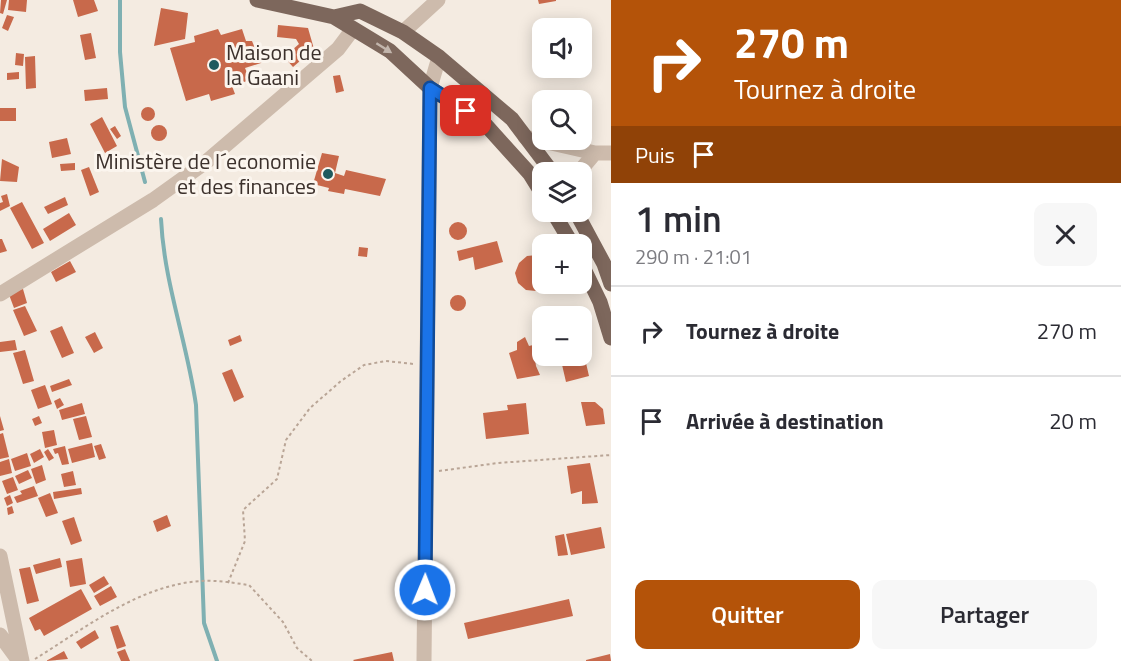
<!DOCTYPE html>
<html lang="fr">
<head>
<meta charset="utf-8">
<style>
	body { margin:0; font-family:"Titillium Web",sans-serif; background:#f7f7f7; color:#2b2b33; height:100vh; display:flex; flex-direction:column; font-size:22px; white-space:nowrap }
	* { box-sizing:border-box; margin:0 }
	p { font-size:20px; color:#7c7c81 }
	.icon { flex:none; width:33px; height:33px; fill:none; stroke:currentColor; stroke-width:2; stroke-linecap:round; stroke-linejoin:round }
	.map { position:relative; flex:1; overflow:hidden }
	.side { display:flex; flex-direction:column; background:#fff; width:510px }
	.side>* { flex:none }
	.top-card { background:#b45309; color:#fff; overflow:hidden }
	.tools { position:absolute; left:532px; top:18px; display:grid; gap:12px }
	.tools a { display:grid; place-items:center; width:60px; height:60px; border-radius:12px; background:#fff; box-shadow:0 3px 15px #0003; font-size:30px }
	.pin { position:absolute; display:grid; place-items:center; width:51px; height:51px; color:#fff; margin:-26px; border-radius:12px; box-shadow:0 3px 9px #0006 }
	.me { position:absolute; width:66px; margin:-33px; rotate:1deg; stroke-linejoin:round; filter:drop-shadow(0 0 4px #0008) }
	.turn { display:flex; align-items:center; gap:21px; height:126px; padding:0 24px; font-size:27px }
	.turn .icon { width:78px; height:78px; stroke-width:2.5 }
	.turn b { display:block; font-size:42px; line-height:51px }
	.then { display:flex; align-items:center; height:57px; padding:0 24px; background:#0003; gap:12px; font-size:22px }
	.round { display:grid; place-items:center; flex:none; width:63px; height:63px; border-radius:12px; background:#f7f7f7 }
	.summary { display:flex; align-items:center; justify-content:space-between; height:102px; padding:0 24px }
	h1 { font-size:36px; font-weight:600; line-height:45px }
	.action { display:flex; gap:12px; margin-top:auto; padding:12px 24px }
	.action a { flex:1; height:69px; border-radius:12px; background:#b45309; color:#fff; font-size:24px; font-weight:600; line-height:69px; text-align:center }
	.action a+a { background:#f7f7f7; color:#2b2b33 }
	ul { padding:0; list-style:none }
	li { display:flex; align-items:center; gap:18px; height:90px; padding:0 24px; border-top:2px solid #e1e1e2 }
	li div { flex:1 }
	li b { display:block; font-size:22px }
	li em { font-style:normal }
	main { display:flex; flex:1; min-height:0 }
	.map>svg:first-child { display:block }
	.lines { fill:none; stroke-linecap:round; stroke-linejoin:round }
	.stream { stroke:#7fb0b2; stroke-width:4 }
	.building { fill:#c8694b }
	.path { stroke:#b9a596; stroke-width:2; stroke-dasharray:3 3; stroke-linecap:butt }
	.minor { stroke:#cdbbac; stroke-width:15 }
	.major { stroke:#7d675c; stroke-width:15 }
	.oneway { fill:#c2b5ac }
	.route-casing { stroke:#114b97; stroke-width:15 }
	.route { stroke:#1a73e8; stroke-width:10 }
	.poi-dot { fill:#1f5a5e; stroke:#fbf5ee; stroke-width:2 }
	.labels { text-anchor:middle; stroke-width:6; stroke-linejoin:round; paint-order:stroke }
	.poi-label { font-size:22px; fill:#3b302b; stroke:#fbf5ee; text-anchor:start }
</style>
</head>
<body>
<main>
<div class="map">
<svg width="611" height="661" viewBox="0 0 611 661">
	<rect width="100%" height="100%" fill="#f4ebe1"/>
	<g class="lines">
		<path class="stream" d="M120,0V52L125,107L145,182
			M161,219C164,283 187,342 196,405L204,623L217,661"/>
	</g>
	<path class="building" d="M1,0H7L3,14L0,13Z
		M9,0H27L26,12L8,10Z
		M73,0H94L98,11L78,17Z
		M538,0H556V1L539,4Z
		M161,8L188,13L185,39L154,46Z
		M7,15L14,17L8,31L2,28Z
		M577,23V28H543V48H539V24Z
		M278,25L308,28L314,49L293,67L284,57L299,44L296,39L277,37Z
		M218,29L221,35L242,29L246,41H252L254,46H259L264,57L261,63L245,68L250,80L232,86L235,94L211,101L209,94L186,101L170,48L195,42L194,36Z
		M91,33L96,58L85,60L80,35Z
		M16,53L24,54L23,66L15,65Z
		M35,56L36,88L26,89L25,57Z
		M19,72V79L7,80V73Z
		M340,75L344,91L336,93L333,76Z
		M107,88L108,99L85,101L84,90Z
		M141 114a7 7 0 1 1 14 0a7 7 0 1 1-14 0Z
		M0,108H16V121H0Z
		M102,117L117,146L105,153L90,124Z
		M151 133a8 8 0 1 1 16 0a8 8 0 1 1-16 0Z
		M115,126L121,136L117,139L110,129Z
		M67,138L71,154L52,158L49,142Z
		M322,153L339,156L335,173L344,176L346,170L386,179L380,196L345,189L344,194L328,191L329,188L313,184Z
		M2,159L19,167L17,182L0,181Z
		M75,163V170L61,171L60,164Z
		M89,167L99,192L90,196L81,170Z
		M7,194L10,206L0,211V203L3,202L1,196Z
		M65,197L68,205L48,214L44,207Z
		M22,202L44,243L32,249L10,208Z
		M69,213L76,225L50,241L43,229Z
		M449 231a9 9 0 1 1 18 0a9 9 0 1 1-18 0Z
		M0,239H2L7,251L0,253Z
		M497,241L503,262L475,270L473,257L459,261L457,251Z
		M359,247L368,248L367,257L358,256Z
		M537,255L543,257V284H548L536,291L526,290L518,283L515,273L519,263L527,256Z
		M70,261L76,272L56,282L51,272Z
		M23,289L27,303L14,308L8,292Z
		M450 303a8 8 0 1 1 16 0a8 8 0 1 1-16 0Z
		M25,306L37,331L24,336L13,310Z
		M62,326L74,353L62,358L50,331Z
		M95,332L103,348L94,353L85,337Z
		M240,335L242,341L230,346L228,340Z
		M525,337L529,346L533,345L536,366L540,375L517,379L509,353L517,350V342Z
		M15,340L17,350L0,352V342Z
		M25,350L34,381L23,384L13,353Z
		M583,350L589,376L566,382L560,356H582Z
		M232,369L244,397L234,402L222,373Z
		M69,379L72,385L52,392L50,386Z
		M45,385L52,404L38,409L31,390Z
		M60,398L64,405L57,409L54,401Z
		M581,402H595L603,409L605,424L586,426Z
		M82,403L85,414L62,420L59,410Z
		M526,403L529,434L486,439L483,413L508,410L507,405Z
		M0,416L4,430L0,431Z
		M39,416L42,423L35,426L32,419Z
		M86,416L92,437L79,440L73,419Z
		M54,430L57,445L45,448L42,432Z
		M3,433L9,457L0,459V434Z
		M92,443L95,457L72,463L68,449Z
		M101,444L106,458L99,460L94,446Z
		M65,446L69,464L62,465L58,453L55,454L53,449Z
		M40,449L44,457L34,463L30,454Z
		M48,449L54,458L49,461L44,452Z
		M27,453L31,466L15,471L11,459Z
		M9,459L12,473L0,476V462Z
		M590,463L598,503L582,504V491L571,494L567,466Z
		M42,465L46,480L36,484L31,469Z
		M28,470L32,478L19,484L15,476Z
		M73,471L76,485L64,487L61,474Z
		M13,477L18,490L7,494L2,481Z
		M34,486L38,496L17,503L14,497L22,494L20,491Z
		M81,488L82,494L54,499L53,492Z
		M50,493L58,513L46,517L38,498Z
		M10,495L13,503L7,506L4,498Z
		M12,506L14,513L8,515L7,508Z
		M167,515L171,526L157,532L153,521Z
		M74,517L82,541L71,545L62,521Z
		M601,527L605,548L571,555L566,534Z
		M564,534L568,555L558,556L555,536Z
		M60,558L62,567L36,574L33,565Z
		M82,558L86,584L70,587L66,561Z
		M30,567L39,601L27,604L19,569Z
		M104,576L109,584L94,593L89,585Z
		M111,586L117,597L100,606L94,596Z
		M81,589L92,609L44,636L40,629L35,631L29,618Z
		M569,599L573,616L468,639L464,623Z
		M118,625L126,646L117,649L110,627Z
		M95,630L99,638L81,649L76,642Z
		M125,649L130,661H121L117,652Z
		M64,651L68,659L46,661Z
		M392,652L394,661H354L353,660Z
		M610,654L611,661H586V660Z"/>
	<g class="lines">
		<path class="path" d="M439,471L498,463L611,455
			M228,583L245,541L243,510L277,479L286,440L310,408L341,381L364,365L386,361L414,364
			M35,659C85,628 141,584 202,581C217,580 234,583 249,585L283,622L297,648L312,661"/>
		<path class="minor" d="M403,32L438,0
			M525,137L595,153H611
			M579,172L595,153
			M0,294L153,200L206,162L338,49L353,29
			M0,556L22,661
			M0,635L19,661
			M424,661L430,88L439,57"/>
		<path class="major" d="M257,0L334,17L390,51L430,88L484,123L530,174L543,195
			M334,17L360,11L403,32L439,57L512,119L552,172
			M553,212L572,244
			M576,212L604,264L611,284
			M582,265L600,302L611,338"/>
	</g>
	<defs><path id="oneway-solid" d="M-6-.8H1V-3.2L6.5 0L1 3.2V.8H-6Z" transform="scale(1.5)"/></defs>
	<use class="oneway" href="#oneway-solid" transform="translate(384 48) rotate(32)"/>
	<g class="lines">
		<g class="route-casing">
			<path id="route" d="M425,590L430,88L466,111"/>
		</g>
		<use href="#route" class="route"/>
	</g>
	<g class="poi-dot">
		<circle cx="214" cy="65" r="6"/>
		<circle cx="328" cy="174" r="6"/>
	</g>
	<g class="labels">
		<g class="poi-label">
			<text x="226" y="60">Maison de<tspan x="226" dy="25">la Gaani</tspan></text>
			<text x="316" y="169" text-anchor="end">Ministère de l´economie<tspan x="316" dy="25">et des finances</tspan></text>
		</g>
	</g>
</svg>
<div class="tools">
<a><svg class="icon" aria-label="sound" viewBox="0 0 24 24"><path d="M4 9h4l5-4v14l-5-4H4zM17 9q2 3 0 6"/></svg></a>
<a><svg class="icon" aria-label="search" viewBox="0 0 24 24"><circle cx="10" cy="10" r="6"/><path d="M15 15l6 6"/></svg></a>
<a><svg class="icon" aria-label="layers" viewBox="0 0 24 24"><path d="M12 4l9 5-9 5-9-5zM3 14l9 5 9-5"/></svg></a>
<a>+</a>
<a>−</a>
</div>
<div class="pin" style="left:466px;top:111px;background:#d93025"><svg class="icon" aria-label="arrive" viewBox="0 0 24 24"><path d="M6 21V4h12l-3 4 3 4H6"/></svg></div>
<svg class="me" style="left:425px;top:590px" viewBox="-20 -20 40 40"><circle r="17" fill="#1a73e8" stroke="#fff" stroke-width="3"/><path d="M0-11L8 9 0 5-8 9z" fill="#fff"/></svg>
</div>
<section class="side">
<div class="top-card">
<div class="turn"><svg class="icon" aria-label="right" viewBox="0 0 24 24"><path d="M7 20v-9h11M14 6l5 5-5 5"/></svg><div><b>270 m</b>Tournez à droite</div></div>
<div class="then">Puis<svg class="icon" aria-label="arrive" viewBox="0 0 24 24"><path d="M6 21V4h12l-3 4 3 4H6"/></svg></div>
</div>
<div class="summary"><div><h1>1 min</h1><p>290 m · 21:01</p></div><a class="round"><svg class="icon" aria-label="close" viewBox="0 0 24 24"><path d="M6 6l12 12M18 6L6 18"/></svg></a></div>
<ul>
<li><svg class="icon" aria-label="right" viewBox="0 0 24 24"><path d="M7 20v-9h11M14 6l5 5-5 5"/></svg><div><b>Tournez à droite</b></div><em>270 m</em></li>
<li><svg class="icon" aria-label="arrive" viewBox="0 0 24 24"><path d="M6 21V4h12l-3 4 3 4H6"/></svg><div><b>Arrivée à destination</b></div><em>20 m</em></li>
</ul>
<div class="action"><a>Quitter</a><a>Partager</a></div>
</section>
</main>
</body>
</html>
